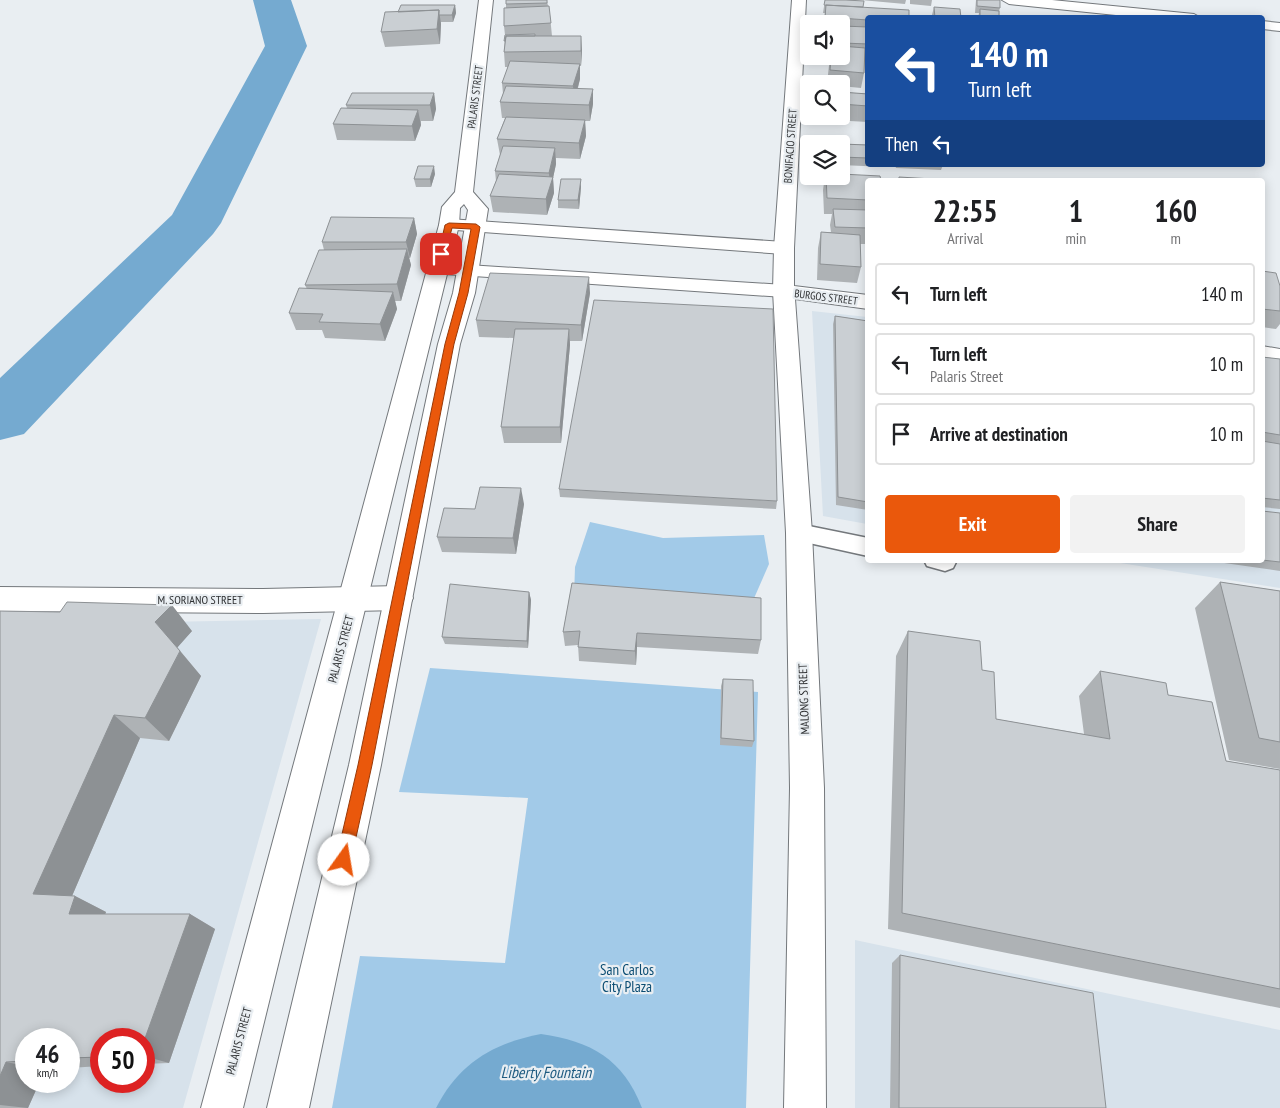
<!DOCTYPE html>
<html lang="en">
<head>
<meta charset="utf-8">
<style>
	body { margin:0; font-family:"PT Sans Narrow",sans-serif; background:#f2f2f2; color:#202124; height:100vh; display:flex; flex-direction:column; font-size:19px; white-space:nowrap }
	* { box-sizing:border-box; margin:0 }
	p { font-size:16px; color:#757577 }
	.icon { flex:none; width:28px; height:28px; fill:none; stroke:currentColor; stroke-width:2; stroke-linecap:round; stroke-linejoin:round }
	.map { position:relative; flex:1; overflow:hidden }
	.sheet { position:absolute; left:865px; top:178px; width:400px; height:385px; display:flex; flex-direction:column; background:#fff; border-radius:5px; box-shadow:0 2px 12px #0003 }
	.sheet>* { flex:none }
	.guide { position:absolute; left:865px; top:15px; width:400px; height:152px; border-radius:5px; box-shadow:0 2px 12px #0003; background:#1a4fa0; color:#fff; overflow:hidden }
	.buttons { position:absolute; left:800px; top:15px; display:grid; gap:10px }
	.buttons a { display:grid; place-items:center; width:50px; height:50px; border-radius:5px; background:#fff; box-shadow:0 2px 12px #0003; font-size:25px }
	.speed { position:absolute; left:15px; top:1028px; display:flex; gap:10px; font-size:25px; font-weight:700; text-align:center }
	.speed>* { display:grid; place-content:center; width:65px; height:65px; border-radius:50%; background:#fff; box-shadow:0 2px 12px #0003; line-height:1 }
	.speed small { font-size:12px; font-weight:400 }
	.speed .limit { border:8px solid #d22; background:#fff; color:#111 }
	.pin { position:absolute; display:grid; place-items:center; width:42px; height:42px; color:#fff; margin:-21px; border-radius:10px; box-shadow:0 2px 8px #0006 }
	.me { position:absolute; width:55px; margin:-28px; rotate:13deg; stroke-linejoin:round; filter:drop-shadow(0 0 4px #0008) }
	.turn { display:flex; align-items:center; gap:18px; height:105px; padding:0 20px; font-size:22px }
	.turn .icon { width:65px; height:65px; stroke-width:2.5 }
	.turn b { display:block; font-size:35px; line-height:42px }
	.then { display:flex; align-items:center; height:48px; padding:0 20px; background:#0003; gap:10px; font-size:19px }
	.eta { display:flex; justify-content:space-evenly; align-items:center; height:85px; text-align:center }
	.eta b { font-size:30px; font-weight:700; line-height:35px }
	.primary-button { display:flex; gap:10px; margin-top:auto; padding:10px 20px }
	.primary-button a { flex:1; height:58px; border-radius:5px; background:#ea580c; color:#fff; font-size:20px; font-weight:700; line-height:58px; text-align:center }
	.primary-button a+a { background:#f2f2f2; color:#202124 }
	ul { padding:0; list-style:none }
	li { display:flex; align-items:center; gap:15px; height:62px; margin:0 10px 8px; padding:0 10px; border:2px solid #e0e0e0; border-radius:5px }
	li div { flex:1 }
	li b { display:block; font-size:19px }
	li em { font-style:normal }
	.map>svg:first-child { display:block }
	.built { fill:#d7e2eb; fill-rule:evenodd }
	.green { fill:#a2cae8 }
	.water { fill:#75aad0 }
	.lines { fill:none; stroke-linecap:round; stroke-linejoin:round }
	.river { fill:#75aad0; fill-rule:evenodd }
	.lane-casing { stroke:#74787c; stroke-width:3 }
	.street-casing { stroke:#74787c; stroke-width:2 }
	.secondary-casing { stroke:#74787c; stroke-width:2 }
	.lane { fill:#fff; fill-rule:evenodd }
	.street { fill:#fff; fill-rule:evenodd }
	.secondary { fill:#fff; fill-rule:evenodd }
	.wall { fill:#aeb2b5 }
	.shaded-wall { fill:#8d9194 }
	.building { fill:#cacfd3; stroke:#8d9194 }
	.route { fill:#ea580c; stroke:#983908 }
	.labels { text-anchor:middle; stroke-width:4.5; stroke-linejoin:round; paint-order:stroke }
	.far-street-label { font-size:11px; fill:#2f3133; stroke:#e9eef2 }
	.street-label { font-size:12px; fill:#2f3133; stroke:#e9eef2 }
	.near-park-label { font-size:15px; fill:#0a4c72; stroke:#e9eef2 }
	.near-water-label { font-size:16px; font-style:italic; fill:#1e5b81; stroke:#e9eef2 }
</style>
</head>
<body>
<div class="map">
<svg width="1280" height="1108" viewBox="0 0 1280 1108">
	<rect width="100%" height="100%" fill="#e9eef2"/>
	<path class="built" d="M812,311L867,317V524L823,516Z
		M1263,366L1280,368V588L1101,560H1262Z
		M321,619L183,1108H0V625ZM26,1039H69V1081H26ZM101,1039H144V1081H101Z
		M855,940L1280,1030V1108H855Z"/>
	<path class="green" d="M590,522L663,538L764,535L769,564L748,612L574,597L575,567Z
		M430,668L758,692L746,1108H332L360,956L505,963L528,798L399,792Z"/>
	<path class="water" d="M541,1034C591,1041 623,1059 642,1108H436C459,1063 494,1043 541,1034Z"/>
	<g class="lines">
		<path class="river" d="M253,0H291L307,46L221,223L213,234L24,434L0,440V378L172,215L265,46Z"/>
		<g class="lane-casing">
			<path id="lane" d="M799,524L868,538V556L791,539L788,533L791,527Z
				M924,560H955L956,562L953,568L945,571L927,566Z"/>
		</g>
		<g class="street-casing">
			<path id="street" d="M1002,0H1052L1194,14L1201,18H1145L1009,4Z
				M1262,21L1280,23V31L1262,29Z
				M449,219L784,242L791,244L794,248L791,252L784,254L442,229L439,225L442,221Z
				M437,263L784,285L791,286L795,291L791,296L784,297L430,273L427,269L430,265Z
				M399,586L409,590L413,598L409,606L399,610L263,613L0,611V587L263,589Z"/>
		</g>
		<g class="secondary-casing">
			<path id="secondary" d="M479,0H493L473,192L488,209L475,293L460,344L381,765L309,1108H267L349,765L438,344L453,293L468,210L464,204L460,208L459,225L243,1108H201L439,225L442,207L455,192Z
				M792,0H806L794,248V286L868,295V309L795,299L812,533L824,788L826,1108H784L790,788L786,533L773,291L774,248Z
				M1262,346L1280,349V363L1262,360Z"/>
		</g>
		<use href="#lane" class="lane"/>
		<use href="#street" class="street"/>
		<use href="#secondary" class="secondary"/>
	</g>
	<path class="wall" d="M547,0L548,6H549L552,36L582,50L581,66H580V79L578,88L593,104L590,121H585L586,136L580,159L556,158V164L553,178L554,193L547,215L493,212L490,196L496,181L495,171L500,155L497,139L505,118H502L500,102L503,94L502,83L508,67H505L504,52L505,35L504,26L506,8V4Z
		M825,0H854L863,7L868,18V59H865L864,73L861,88L841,86V84H827L830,56H841V24H824L825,13H823Z
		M861,0H906L905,4Z
		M910,0H932L931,6L910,4Z
		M976,0H1000L999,18H978L979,13H975Z
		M455,5L456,13L453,22H441L440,44L385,47L381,32L398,12Z
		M934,7L961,18H932V15Z
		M841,92L868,94V122L832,120V116H841Z
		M434,93L436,109L433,121H421V125L415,141L337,140L333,124L347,108L346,105Z
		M841,144L868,145V165H887L886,167L841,165Z
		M895,165H943L941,170L896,168Z
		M435,174L431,187H416L414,179Z
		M825,176H841L868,180V244H860L861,267L857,283L817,280L818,248L821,232H831L830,225L832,214H824L823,190Z
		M581,187L579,209L558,208V200Z
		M414,218L417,234L410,258H409L411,265L401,301H395L397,309L385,341L325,338L322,330H296L289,313L307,289L305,285L324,250L322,242Z
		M1262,271L1280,286V324L1276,329L1262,327Z
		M590,293L582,341H570V345L561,443H504L501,427L514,338L479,337L476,320Z
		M835,316L868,321V510L836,505L833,324Z
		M1262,357L1280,359V509L1262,507Z
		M559,489L777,501L776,509L560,497Z
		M524,504L516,554L442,552L437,537L475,509Z
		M1280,513V571L1203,560H1262Z
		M1220,582L1280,591V769L1229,760L1195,608Z
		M572,583L761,640L758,654L637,647L636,665L579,661L578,645L565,646L563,632Z
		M529,592L531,600L528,648L445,644L442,637Z
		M0,611L192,631L177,647L201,676L169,741L140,738L72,896H75L106,912L105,914H190L215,929L169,1063L144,1064V1039H101V1066L69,1068V1039H26V1081H40L28,1108H0Z
		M908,631L982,670L996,719L1084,734L1079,696L1100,671L1168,695L1226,761L1280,770V1008L888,929L896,656Z
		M723,679L754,741L752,747L720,745L721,686Z
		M900,955L1106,1108H890L892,963Z"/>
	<path class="shaded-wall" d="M455,5L456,13L453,22L452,15Z
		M439,10L441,24L440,44L437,29Z
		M581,36L582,50L581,66Z
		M580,64V79L574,101L573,86Z
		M593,89V104L590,121L589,105Z
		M434,93L436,109L433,121L430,105Z
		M418,110L421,125L415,141L412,126Z
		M585,120L586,136L580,159L579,143Z
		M555,148L556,164L553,178L554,193L547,215L546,199L550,186L549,173Z
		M434,166L435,174L431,187L430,179Z
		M581,179V187L579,209L578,200Z
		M414,218L417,234L410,258L406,242Z
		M407,249L411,265L401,301L397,284Z
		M589,277L590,293L582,341L581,325Z
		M393,292L397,309L385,341L380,324Z
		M569,329L570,345L561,443L560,427Z
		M521,488L524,504L516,554L513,538Z
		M529,592L531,600L528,648L527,641Z
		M172,605L192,631L177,648L155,622Z
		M637,633V647L636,665L635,651Z
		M180,651L201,676L169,741L145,718Z
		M114,715L140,738L66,910L33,894Z
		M75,896L106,912L100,929L69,914Z
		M190,914L215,929L169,1063L144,1056V1041Z
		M6,1062L26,1066V1081H40L28,1108L0,1105V1076Z"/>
	<path class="building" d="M506,0H547V3L506,4Z
		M825,0H846L864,1L863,7L824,5Z
		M977,0H1000V8L977,6Z
		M401,5H455L452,15H439V10L398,12Z
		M826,5L909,10V18H868V20L825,17Z
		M549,6L551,23L504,26V8Z
		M934,7L960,9L961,18H935Z
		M980,9L999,11V18H980Z
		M439,10L437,29L381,32L385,12Z
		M842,26L868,27V44L843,43Z
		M535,34V36H506L505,41H504L505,35Z
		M506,36H581V51L504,52Z
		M841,46L865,48L864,73L830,70L831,56H841Z
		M510,61L580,64L573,86L502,83Z
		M506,86L593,89L589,105L500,102Z
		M841,92L868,94V106L841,104Z
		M352,93H434L430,105H346Z
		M341,108L418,110L412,126L333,124Z
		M506,117L585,120L579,143L497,139Z
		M841,144L868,145V158L841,157Z
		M503,146L555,148L549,173L495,171Z
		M418,166H434L430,179H414Z
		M499,174L553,177L546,199L490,196Z
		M841,174L880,176L881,180H868V200L827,198L826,176H841Z
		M899,177L949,180H899Z
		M561,179H581L578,200H558Z
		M833,209L868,210V228L835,227Z
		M331,217L414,218L406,242H322Z
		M821,232L860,235L861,267L820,264Z
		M407,249L397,284L305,285L319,250Z
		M1262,271L1276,273L1280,286V311L1262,309Z
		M490,273L589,277L581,325L476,320Z
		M299,288L393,292L380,324L319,322L323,314L289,313Z
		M594,300L773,309L777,501L559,489Z
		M835,316L868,321V502L838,497Z
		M515,329H569L560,427H501Z
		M1262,357L1280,359V435L1262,432Z
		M1262,441L1280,444V500L1262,498Z
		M480,487L521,488L513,538L437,537L444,508L475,509Z
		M1262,511L1280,513V562L1262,560Z
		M1220,582L1280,591V742L1259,738Z
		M572,583L761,598V640L637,633L635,651L578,647L580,631L563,632Z
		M450,584L529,592L527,641L442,637Z
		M67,602L172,605L155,622L180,651L145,718L114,715L33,894L75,896L69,914H190L144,1041V1039H101V1057L69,1058V1039H26V1061L6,1062L0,1076V611L60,612Z
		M908,631L980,641L982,670L994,672L996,719L1110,739L1100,671L1166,683L1168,695L1212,702L1226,761L1280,770V989L902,913Z
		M723,679L753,680L754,741L721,738Z
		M900,955L1093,993L1106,1108H899Z"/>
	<path class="route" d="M449,223L476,224L480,227L468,293L454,344L372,765L351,860L349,865L344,867L338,865L336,860L358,765L445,344L459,293L471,229L452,228L445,254L438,256L445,225Z"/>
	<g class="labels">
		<g class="far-street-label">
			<text transform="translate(475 97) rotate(-83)" y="4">PALARIS STREET</text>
			<text transform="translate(790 146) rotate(-86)" y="4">BONIFACIO STREET</text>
			<text transform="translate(826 297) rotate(7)" y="4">BURGOS STREET</text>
		</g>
		<g class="street-label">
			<text x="200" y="604">M. SORIANO STREET</text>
			<text transform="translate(341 649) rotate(-75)" y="4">PALARIS STREET</text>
			<text transform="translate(804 699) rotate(-92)" y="4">MALONG STREET</text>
			<text transform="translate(239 1041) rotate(-75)" y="4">PALARIS STREET</text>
		</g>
		<g class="near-park-label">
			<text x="627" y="975">San Carlos<tspan x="627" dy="17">City Plaza</tspan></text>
		</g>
		<g class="near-water-label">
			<text x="546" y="1078">Liberty Fountain</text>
		</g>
	</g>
</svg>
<div class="buttons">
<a><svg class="icon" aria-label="sound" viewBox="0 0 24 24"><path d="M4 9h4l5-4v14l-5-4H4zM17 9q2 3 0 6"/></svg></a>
<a><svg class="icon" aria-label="search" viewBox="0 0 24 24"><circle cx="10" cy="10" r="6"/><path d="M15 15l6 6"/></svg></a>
<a><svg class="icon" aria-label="layers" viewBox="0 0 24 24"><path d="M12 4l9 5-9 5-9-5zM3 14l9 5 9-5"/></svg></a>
</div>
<div class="speed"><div>46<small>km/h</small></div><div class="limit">50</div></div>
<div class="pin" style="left:441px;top:254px;background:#d93025"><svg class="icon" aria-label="arrive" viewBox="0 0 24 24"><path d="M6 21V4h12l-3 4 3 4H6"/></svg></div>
<svg class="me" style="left:344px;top:860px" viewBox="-20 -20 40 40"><circle r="19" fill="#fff"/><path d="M0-13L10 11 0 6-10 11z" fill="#ea580c"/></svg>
<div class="guide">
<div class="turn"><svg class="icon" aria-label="left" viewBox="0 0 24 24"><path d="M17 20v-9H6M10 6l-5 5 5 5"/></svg><div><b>140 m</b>Turn left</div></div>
<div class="then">Then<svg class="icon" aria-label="left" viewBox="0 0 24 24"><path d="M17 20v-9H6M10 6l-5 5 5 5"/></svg></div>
</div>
<section class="sheet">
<div class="eta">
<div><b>22:55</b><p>Arrival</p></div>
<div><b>1</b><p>min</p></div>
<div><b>160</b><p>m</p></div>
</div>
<ul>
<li><svg class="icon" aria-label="left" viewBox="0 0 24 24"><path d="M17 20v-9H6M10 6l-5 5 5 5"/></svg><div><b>Turn left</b></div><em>140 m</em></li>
<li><svg class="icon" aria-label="left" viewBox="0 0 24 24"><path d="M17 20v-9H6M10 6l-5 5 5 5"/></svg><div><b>Turn left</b><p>Palaris Street</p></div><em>10 m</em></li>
<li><svg class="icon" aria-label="arrive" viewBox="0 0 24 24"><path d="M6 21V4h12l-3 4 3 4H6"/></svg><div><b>Arrive at destination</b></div><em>10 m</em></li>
</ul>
<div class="primary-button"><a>Exit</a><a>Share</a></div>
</section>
</div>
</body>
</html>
